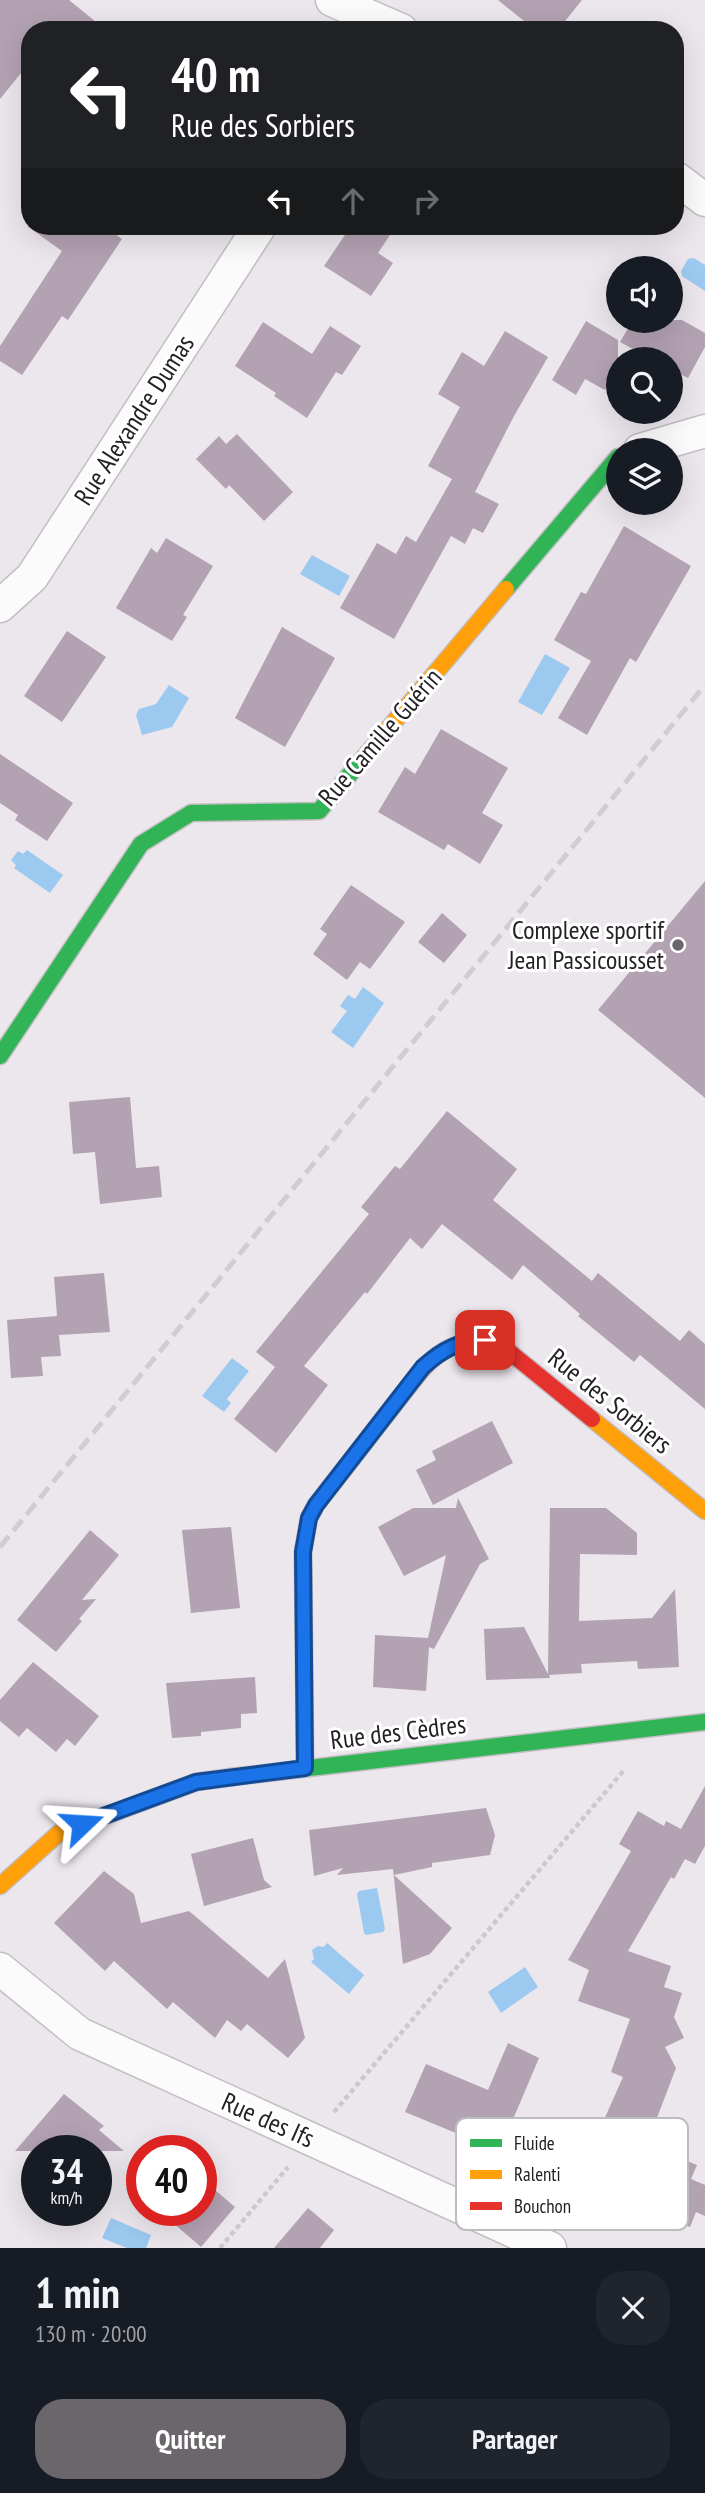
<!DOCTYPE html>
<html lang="fr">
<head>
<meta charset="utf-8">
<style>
	body { margin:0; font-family:"PT Sans Narrow",sans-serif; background:#20242c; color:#f1f3f6; height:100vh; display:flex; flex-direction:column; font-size:26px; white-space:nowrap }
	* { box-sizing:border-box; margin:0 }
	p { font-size:23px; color:#9ea1a6 }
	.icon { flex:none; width:38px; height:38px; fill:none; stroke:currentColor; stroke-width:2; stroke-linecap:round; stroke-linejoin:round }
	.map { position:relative; height:2248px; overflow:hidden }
	.side { display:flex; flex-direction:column; background:#171b24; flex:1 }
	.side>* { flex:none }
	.guide { position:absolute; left:21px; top:21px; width:663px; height:214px; border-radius:28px; box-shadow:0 7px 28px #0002; background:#202124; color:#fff; overflow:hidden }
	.tools { position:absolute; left:606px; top:256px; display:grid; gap:14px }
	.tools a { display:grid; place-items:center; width:77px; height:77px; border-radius:50%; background:#171b24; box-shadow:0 7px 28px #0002; font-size:35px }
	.speed { position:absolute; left:21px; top:2135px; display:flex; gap:14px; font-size:35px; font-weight:700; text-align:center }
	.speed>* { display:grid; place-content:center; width:91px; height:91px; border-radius:50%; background:#171b24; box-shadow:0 7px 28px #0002; line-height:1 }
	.speed small { font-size:18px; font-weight:400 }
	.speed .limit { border:10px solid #d22; background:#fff; color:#111 }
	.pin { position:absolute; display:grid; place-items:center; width:60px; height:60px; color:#fff; margin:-30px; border-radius:14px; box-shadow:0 4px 10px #0006 }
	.me { position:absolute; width:77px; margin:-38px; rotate:70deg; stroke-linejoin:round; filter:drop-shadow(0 0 5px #0008) }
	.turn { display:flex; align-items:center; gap:24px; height:147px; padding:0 35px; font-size:32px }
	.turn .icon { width:91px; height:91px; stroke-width:2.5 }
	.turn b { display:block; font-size:49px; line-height:60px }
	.lanes { display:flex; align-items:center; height:66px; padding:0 35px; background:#0003; justify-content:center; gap:35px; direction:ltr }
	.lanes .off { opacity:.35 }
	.round { display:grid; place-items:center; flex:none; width:74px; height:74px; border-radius:28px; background:#20242c }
	.summary { display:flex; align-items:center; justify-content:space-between; height:119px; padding:0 35px }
	h1 { font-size:42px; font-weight:600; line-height:52px }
	.button { display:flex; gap:14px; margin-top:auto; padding:14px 35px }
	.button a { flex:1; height:80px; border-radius:28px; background:#6a666b; color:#fff; font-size:28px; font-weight:600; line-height:80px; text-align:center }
	.button a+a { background:#20242c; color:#f1f3f6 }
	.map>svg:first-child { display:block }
	.water { fill:#9cc9f0 }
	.building { fill:#b3a2b2 }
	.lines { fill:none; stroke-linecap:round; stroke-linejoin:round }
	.street-casing { stroke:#c2bec2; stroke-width:35 }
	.fast-casing { stroke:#c2bec2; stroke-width:19 }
	.slow-casing { stroke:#c2bec2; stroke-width:19 }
	.jam-casing { stroke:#c2bec2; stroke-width:19 }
	.path { stroke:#cbc9cb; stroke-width:4.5; stroke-dasharray:5 3.5; stroke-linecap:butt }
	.street { stroke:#fcfbfc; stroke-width:32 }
	.fast { stroke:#30b455; stroke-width:16 }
	.slow { stroke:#ff9f0a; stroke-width:16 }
	.jam { stroke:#e5322d; stroke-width:16 }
	.rail { stroke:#cfcecf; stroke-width:5; stroke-dasharray:14 7; stroke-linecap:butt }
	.route-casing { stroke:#114b97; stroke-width:18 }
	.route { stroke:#1a73e8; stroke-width:12 }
	.poi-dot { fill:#6a666b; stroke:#fff; stroke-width:2.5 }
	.labels { text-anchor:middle; stroke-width:6; stroke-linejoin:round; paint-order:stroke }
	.street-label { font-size:26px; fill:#242125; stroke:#fff }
	.poi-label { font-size:26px; fill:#242125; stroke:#fff; text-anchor:end }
	.key { fill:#fff; stroke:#bdbcbe; stroke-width:2 }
	.key-label { font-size:19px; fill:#242125 }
</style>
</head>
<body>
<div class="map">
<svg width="705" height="2248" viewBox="0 0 705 2248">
	<rect width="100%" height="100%" fill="#ece7ed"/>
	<path class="water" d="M694,258L705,265V291L682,276L681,271L688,259Z
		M312,555L350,576L339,596L300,574Z
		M545,654L570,668L542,715L518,702Z
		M169,685L189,698L172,727L142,735L136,715L139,709L156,704Z
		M27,850L63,875L50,893L14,868L16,865L11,860L18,851L23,854Z
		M363,987L384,1003L353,1048L331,1032L347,1011L340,1006L348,995L355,999Z
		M232,1358L249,1371L227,1399L231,1403L224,1412L202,1396Z
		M377,1888L385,1929L383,1932L366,1935L364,1933L357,1894L359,1891Z
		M327,1943L364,1975L349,1994L311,1962L314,1959L312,1950L318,1946L324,1947Z
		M525,1967L538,1987L501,2013L488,1992Z
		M111,2218L151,2235L146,2248H127L102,2238Z"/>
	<path class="building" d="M0,0H69L106,30H30V62L0,99Z
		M498,0H582L558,30H535Z
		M27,226H104L122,239L68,320L62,316L22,375L0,361V346L62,251Z
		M351,226H396L378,253L393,263L371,296L324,266Z
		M633,320H682L705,333V347L688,378L670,369V359H651L620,342Z
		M586,321L618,340V367L605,390L585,379L576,395L552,380Z
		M263,322L312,354L330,326L361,346L342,375L336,372L307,418L274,396L276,393L235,366Z
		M505,331L548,357L514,416L475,492L499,504L483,533L473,528L465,544L451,536L394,639L340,608L377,543L396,554L406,536L416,542L452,479L428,466L460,407L438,394L462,352L484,366Z
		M237,434L293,492L264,521L229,485L226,489L196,459L219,436L226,444Z
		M624,526L691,566L636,662L630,658L587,735L558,718L591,661L554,640L581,592L586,594Z
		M166,538L213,566L183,615L187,617L172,641L116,608L151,548L157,553Z
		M282,627L335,658L285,747L235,718Z
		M67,631L106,657L62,722L24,696Z
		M441,729L508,768L482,813L503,825L480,864L448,844L444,850L378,812L405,767L415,774Z
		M0,754L73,803L47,841L15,820L18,815L0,803Z
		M705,881V1098L598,1010Z
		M351,885L405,922L370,969L360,962L347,980L313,954L327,934L320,929Z
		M442,913L467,935L444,963L418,942Z
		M130,1097L136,1168L159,1166L162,1197L100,1204L95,1152L73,1154L69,1102Z
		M447,1111L517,1169L493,1200L592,1281L598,1273L680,1341L689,1330L705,1344V1409L640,1355L634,1362L578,1316L580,1314L523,1265L512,1280L442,1224L422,1249L410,1238L367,1294L365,1292L304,1366L328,1385L276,1453L234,1419L275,1367L256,1352L369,1214L361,1207L395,1166L400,1169Z
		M104,1273L110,1332L59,1335L61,1356L41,1357L43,1376L11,1378L7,1320L57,1316L54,1277Z
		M492,1421L513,1463L433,1505L416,1470L436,1460L432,1451Z
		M458,1498L489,1559L480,1564L434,1649L429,1647L426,1691L373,1687L375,1635L428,1638L446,1555L404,1576L378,1527L413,1508H456Z
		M550,1508H606L637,1533V1555L580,1554L579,1621L652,1618L675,1589L679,1667L638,1669L637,1661L581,1664L582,1673L549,1675L550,1678L486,1680L484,1629L524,1627L548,1674Z
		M231,1527L240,1608L191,1613L182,1530Z
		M90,1530L119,1555L82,1600L96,1599L79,1619L82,1621L56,1652L17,1620Z
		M33,1662L99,1716L75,1746L67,1739L56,1752L27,1728L19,1737L0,1721V1700Z
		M255,1677L257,1713L241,1714V1728L201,1732V1736L172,1738L166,1683Z
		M705,1786V1846L695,1864L685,1859L674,1879L671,1877L628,1951L671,1966L664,1987L682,1993L674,2017L684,2038L665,2047L676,2068L647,2144L697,2165L691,2179L705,2185V2216L696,2212L690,2227L596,2190L593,2196L461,2140L463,2136L405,2112L426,2064L488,2090L508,2043L539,2058L514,2117L591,2149L623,2077L611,2072L630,2019L578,2001L589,1970L568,1960L631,1851L619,1844L638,1811L664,1826L666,1821L681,1829Z
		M486,1808L495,1835L490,1855L432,1863V1867L394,1875L452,1928L430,1954L403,1964L393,1869L337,1875L343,1868L314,1876L309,1830Z
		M253,1838L264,1880L272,1887L204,1906L191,1854Z
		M104,1871L134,1894L141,1923L189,1911L268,1978L285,1959L305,2038L288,2058L247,2024L241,2031L227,2020L215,2038L173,2002L167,2009L114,1961L105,1971L54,1923Z
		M64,2094L104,2126L99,2130L124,2151H15Z
		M201,2178L235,2207L201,2247L158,2210H201Z
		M308,2208L334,2230L320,2248H274Z"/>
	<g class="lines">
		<g class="street-casing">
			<path id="street" d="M332,0L401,30
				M676,178L705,200
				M640,450L705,431
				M0,606L32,577L260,226
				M0,1969L80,2034L550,2248"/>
		</g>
		<g class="fast-casing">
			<path id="fast" d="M506,589L618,457
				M0,1056L141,844L191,813L319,811L367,754
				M305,1768L303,1552L309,1518L316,1505L415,1378
				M232,1777L705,1722"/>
		</g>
		<g class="slow-casing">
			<path id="slow" d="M367,754L506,589
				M592,1419L705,1511
				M0,1886L59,1833L196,1782L232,1777"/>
		</g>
		<g class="jam-casing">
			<path id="jam" d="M415,1378C439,1347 463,1336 501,1345L592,1419"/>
		</g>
		<path class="path" d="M334,2112L625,1769
			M220,2248L288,2167"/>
		<use href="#street" class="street"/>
		<use href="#fast" class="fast"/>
		<use href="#slow" class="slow"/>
		<use href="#jam" class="jam"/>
		<path class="rail" d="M0,1547L705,685"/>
	</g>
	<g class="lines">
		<g class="route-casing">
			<path id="route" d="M82,1824L196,1782L305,1768L303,1552L309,1518L316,1505L423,1367C443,1349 459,1341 485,1340"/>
		</g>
		<use href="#route" class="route"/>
	</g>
	<circle class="poi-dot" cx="678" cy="945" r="7"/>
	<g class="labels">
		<g class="street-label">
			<text transform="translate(134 420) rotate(-57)" y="9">Rue Alexandre Dumas</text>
			<text transform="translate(380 737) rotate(-49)" y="9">Rue Camille Guérin</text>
			<text transform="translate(610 1401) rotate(39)" y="9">Rue des Sorbiers</text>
			<text transform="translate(398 1732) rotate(-7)" y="9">Rue des Cèdres</text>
			<text transform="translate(268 2120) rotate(24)" y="9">Rue des Ifs</text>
		</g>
		<g class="poi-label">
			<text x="664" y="939">Complexe sportif<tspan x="664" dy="30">Jean Passicousset</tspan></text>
		</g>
	</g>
	<rect x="456" y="2118" width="232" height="112" rx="10" class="key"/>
	<rect x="470" y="2139" width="32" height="8" fill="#30b455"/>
	<rect x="470" y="2170" width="32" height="9" fill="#ff9f0a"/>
	<rect x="470" y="2202" width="32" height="8" fill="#e5322d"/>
	<g class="key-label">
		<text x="514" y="2150">Fluide</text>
		<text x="514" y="2181">Ralenti</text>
		<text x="514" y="2213">Bouchon</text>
	</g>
</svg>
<div class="tools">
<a><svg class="icon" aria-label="sound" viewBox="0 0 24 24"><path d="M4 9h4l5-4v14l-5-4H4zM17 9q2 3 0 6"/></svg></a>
<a><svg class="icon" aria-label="search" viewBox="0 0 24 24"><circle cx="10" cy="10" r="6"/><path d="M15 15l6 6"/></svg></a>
<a><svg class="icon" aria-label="layers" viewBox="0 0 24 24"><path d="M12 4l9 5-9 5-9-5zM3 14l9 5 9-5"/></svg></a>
</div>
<div class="speed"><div>34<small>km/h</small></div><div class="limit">40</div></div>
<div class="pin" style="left:485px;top:1340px;background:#d93025"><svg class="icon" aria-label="arrive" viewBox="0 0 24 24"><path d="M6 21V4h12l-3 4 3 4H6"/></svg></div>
<svg class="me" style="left:82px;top:1824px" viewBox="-20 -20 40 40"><path d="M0-17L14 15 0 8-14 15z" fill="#1a73e8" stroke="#fff" stroke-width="4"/></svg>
<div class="guide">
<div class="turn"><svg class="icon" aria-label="left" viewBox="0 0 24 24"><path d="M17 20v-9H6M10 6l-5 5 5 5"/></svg><div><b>40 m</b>Rue des Sorbiers</div></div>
<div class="lanes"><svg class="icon" aria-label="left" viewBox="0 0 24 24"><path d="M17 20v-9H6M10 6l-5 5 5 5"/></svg><svg class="icon off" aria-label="ahead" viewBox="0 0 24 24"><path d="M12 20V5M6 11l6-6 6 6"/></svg><svg class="icon off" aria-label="right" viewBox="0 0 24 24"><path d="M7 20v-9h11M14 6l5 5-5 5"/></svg></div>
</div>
</div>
<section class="side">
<div class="summary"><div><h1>1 min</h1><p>130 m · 20:00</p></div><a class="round"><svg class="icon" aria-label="close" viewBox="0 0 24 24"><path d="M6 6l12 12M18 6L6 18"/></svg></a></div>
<div class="button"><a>Quitter</a><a>Partager</a></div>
</section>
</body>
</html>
